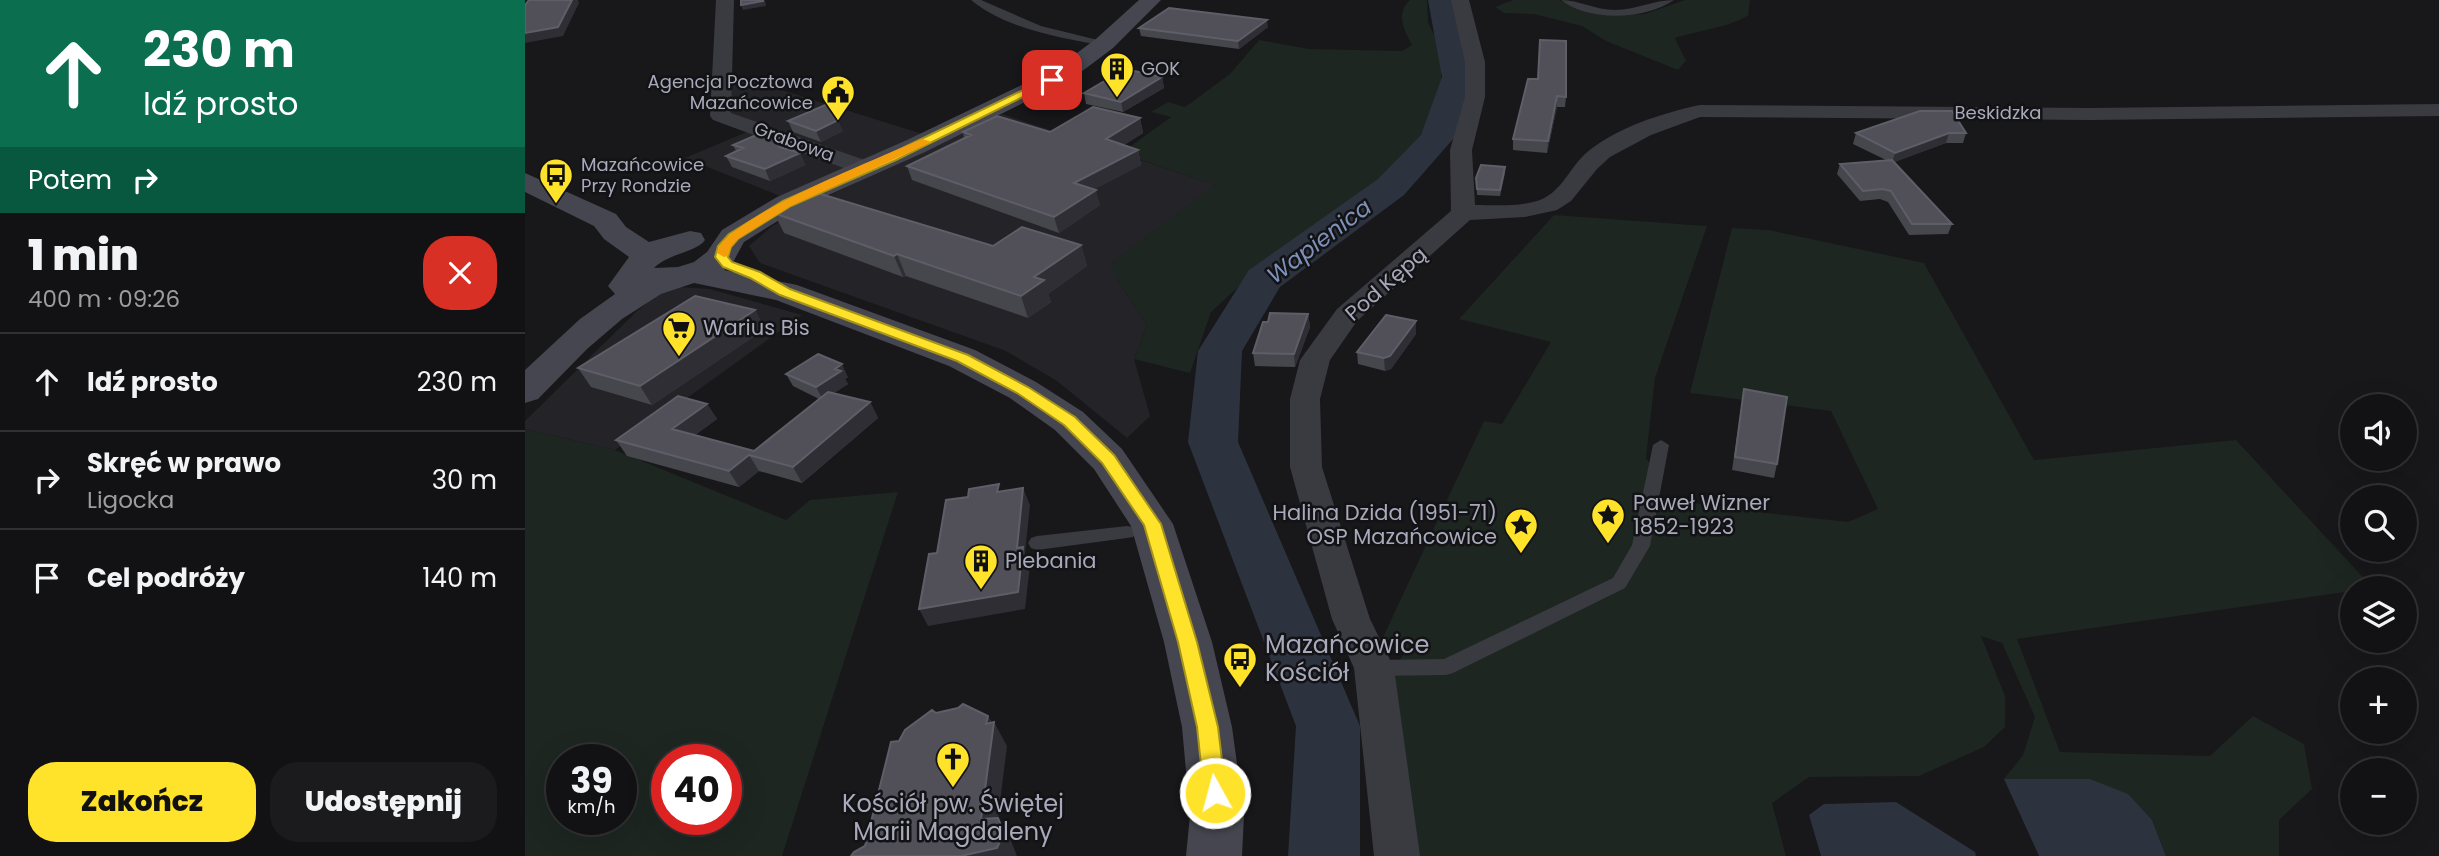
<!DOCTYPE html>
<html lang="pl">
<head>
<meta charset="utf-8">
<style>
	body { margin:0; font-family:Poppins,sans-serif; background:#1b1a1d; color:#f1f3f6; height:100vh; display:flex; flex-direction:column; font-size:26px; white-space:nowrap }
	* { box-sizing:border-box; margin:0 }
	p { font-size:23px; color:#9c9da0 }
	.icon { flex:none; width:38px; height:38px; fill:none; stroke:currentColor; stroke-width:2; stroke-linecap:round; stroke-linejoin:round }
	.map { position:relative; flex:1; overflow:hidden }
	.details { display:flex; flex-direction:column; background:#121114; width:525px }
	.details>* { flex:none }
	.hud { background:#0b6e4f; color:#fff; overflow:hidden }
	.tools { position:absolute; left:1815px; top:394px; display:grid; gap:14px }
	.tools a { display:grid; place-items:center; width:77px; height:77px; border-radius:50%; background:#121114; box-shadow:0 7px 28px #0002,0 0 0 2px #313134; font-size:35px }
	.speed { position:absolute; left:21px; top:744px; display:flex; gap:14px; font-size:35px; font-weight:700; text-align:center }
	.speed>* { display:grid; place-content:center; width:91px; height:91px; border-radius:50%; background:#121114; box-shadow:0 7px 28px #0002,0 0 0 2px #313134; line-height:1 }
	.speed small { font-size:18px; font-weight:400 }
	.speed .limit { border:10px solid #d22; background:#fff; color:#111 }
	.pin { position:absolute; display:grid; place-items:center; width:60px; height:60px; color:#fff; margin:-30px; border-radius:14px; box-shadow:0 4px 10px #0006 }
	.me { position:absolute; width:77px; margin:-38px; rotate:353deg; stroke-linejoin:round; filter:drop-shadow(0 0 5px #0008) }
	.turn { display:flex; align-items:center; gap:24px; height:147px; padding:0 28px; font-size:32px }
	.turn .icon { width:91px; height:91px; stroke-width:2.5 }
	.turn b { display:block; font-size:49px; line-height:60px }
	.then { display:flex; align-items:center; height:66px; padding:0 28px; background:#0003; gap:14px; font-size:26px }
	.round { display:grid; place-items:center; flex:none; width:74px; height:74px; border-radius:28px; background:#1b1a1d }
	.headline { display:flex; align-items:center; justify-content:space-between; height:119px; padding:0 28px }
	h1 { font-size:42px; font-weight:800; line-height:52px }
	.action { display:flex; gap:14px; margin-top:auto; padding:14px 28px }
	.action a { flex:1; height:80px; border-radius:28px; background:#ffe22a; color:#111; font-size:28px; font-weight:800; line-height:80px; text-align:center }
	.action a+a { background:#1b1a1d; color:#f1f3f6 }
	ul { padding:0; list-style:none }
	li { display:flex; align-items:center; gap:21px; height:98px; padding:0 28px; border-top:2px solid #313134 }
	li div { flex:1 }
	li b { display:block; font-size:26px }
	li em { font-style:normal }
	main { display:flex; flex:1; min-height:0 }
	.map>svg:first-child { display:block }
	.built { fill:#242327 }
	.green { fill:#1d2620; fill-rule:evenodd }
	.water { fill:#2c333f }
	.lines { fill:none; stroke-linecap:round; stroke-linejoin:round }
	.river { fill:#2c333f; fill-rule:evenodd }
	.lane { fill:#3a3a41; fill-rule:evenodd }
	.street { fill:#3a3a41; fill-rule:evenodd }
	.secondary { fill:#464650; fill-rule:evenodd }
	.wall { fill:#46464d }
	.shaded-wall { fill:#2f2e34 }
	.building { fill:#515059; stroke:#5e5e68; stroke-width:2 }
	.route { fill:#ffe22a; stroke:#a6931b; stroke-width:2 }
	.slow { fill:#f59e0b }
	.labels { text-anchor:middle; stroke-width:5; stroke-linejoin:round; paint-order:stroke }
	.far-poi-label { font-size:18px; fill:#a8aabb; stroke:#131215; text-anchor:start }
	.far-street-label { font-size:18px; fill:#a8aabb; stroke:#131215 }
	.street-label { font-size:21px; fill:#a8aabb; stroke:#131215 }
	.poi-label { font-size:21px; fill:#a8aabb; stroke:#131215; text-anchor:start }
	.water-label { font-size:23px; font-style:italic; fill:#7d91b9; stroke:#131215 }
	.near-poi-label { font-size:24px; fill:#a8aabb; stroke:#131215; text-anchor:start }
</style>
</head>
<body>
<main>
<section class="details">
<div class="hud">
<div class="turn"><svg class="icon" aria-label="ahead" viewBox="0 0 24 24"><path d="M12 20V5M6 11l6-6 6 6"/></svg><div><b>230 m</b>Idź prosto</div></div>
<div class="then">Potem<svg class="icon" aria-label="right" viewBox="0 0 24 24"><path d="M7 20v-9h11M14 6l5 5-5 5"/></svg></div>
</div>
<div class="headline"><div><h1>1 min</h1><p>400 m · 09:26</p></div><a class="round" style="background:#d93025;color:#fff"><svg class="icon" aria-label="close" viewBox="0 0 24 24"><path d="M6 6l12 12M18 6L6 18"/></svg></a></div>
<ul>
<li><svg class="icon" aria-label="ahead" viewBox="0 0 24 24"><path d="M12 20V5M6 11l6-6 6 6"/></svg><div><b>Idź prosto</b></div><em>230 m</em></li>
<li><svg class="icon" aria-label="right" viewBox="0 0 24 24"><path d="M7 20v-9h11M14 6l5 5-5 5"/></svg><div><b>Skręć w prawo</b><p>Ligocka</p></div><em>30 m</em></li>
<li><svg class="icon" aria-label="arrive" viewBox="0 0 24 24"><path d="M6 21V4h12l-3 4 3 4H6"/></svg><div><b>Cel podróży</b></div><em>140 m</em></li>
</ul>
<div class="action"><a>Zakończ</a><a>Udostępnij</a></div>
</section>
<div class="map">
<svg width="1914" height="856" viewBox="0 0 1914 856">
	<rect width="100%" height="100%" fill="#18171a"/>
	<path class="built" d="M205,74L401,135L342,163L203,114Z
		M477,114L691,185L593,281L622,325L609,359L625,416L602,438L532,381L481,351L235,263L224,246L247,226L286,204Z
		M224,131L332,168L260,198L160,158Z
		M155,287L185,289L277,315L90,450L0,429V421L113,310L134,294Z"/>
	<path class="green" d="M885,0H902L903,23L916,48V80L907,124L871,169L818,213L735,267L686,312L665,373L609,359L622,325L593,281L586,263L690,185L596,153L646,117L626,112L643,102L660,107L705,74L734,40L784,49L877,51L887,45C879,29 870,15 885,0Z
		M988,0H1034L1061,12L1079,15L1120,14L1160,0H1225L1223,16C1200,28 1175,30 1150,38L1161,61L1153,70L1081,41L1057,26L1009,14L979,13L970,7Z
		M1029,215L1182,226L1130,378L1121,458L1127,467L1121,494L1198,508L1323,522L1353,509L1306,411L1165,393L1207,228L1244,230L1399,263L1509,460L1711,440L1848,588H1827V591L1492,639L1535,752L1685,756L1728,716L1779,744L1787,789L1754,820V856H1641L1627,820L1565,779H1479L1498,755L1510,717L1477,643L1456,636L1480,696V727L1459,747L1394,776L1284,777L1247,803L1261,856H893L865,672L879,654L853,648L959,421L977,424L1026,342L934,319Z
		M0,429L90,450L261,520L285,500L373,492L257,856H0ZM37,760H96V819H37ZM142,760H201V819H142Z"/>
	<path class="water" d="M1479,779H1565L1603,794L1627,820L1641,856H1514Z
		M1371,802L1450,852L1451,856H1296L1284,815L1299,804Z"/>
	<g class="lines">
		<path class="river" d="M903,0H929L947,77L929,138L879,195L755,287L717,351L713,442L835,726V856H763L771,726L663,442L673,351L724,270L853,179L896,135L917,77Z"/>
		<path class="lane" d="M446,0H456L516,26L585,43L580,46C536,38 481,29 446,0Z
			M1036,0C1054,0 1070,10 1090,10C1110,10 1129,0 1149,0C1120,20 1064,22 1036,0Z
			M1136,440L1144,445L1125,546L1100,588L928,673L921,675L849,676L842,674L839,668L842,662L849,660L919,659L1088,578L1107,545L1128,445Z
			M602,526L608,527L611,532L608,537L602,538L512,550L506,548L503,543L506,538L512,536Z"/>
		<path class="street" d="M191,0H209L206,113L351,164L354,169L351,174H335L188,120L185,116Z
			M926,0H944L960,62V97L947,150L950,205C970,205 995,207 1015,200C1037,191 1044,169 1060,154C1090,128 1137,113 1175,105L1565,108L1914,104V116L1565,120L1175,117L1126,135L1085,157L1072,169L1046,201L1032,210L1000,217L945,220L832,321L805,360L795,399L797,467L845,619L869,668L895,856H849L829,668L807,619L765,467V399L775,360L812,309L926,211L925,150L940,97V62Z"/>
		<path class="secondary" d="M614,0H636L588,48L548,78L400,152L272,209L219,242L207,264L199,270L272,285L450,350L511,382L558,412L597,449L648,524L687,642L707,727L719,815L717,856H661L665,815L657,727L639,642L606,526L569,469L530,430L485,398L424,366L251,300L169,283L136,294L97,319L62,349L13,399L0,403V370L55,319L90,294L83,286L104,257L79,239L69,226L0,192V173L91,214L101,227L124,242L165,231L176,233L180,240C172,252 144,253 129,268L153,267L169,262L182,252L197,230L252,197L382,140L532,68L572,38Z"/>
	</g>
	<path class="wall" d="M743,27L714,49L616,36L614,28Z
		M637,77L639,88L598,112L561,104L559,93Z
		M1003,79L1041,97L1040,107H1032L1022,153L988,150V139Z
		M615,118L618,133L599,145L613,150L616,165L569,189L575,205L534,233L387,180L382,166L439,138L438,132H525Z
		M263,121L318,131L296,142L268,132Z
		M1331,133H1441L1438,143H1421L1369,162L1427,224L1423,234L1384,235L1363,202L1355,199L1335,201L1312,174L1315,164L1361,160L1328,144Z
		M208,145L270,152L275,153L280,165L245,181L207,167L201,156L211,151Z
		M980,167V173L975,196L952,195L951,178Z
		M249,213L468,246L556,245L562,266L523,294L526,302L503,318L381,276L378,277L259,233Z
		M230,310L240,329L127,405L66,387L53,368Z
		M783,314L785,327L770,367L730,366L728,353L743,322Z
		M891,321V334L866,369L860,371L833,364L832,352Z
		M261,374L323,377L320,379L323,384L309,393L345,402L353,418L277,483L234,471L214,487L102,456L91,440L182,404L192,419L170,435L229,451L294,399L268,386Z
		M1219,389L1252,464L1249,478L1207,470Z"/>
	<path class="shaded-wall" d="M47,0H53L54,3L38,36L0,43V33Z
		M240,0L241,6L218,10L216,5Z
		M742,20L743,27L714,49L713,41Z
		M637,77L639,88L598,112L596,102Z
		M1032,96V107L1022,153L1023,141Z
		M615,118L618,133L585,154L581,139Z
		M313,120L318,131L296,142L291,131Z
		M1424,133L1421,143L1367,163L1370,153Z
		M266,142L271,153L255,147Z
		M613,150L616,165L553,198L549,183Z
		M275,153L280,165L245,181L240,169Z
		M571,190L575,205L534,233L529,217Z
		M556,245L562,266L523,294L526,302L503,318L496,296L509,277Z
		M372,254L381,276L378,277L369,256Z
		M230,310L240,329L127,405L115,386Z
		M783,314L785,327L770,367L769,354Z
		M891,321V334L866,369L860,371L859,358Z
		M317,364L323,377L320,379L323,384L298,400L291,387L310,369Z
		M345,402L353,418L277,483L268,467Z
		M182,404L192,419L157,445L147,429Z
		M224,455L234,471L214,487L204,471Z
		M498,488L505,505L500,553L505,565L500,609L403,626L394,609L492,548Z
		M463,716L469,726V722L482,746L473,818L486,841L492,856H436L456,819L461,724Z"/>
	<path class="building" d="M4,0H47L33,27L0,33V5Z
		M216,0H238V1L216,5Z
		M644,8L742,20L713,41L614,28Z
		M1015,40L1041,41V97L1032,96L1023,141L988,139L1003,79H1013Z
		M600,69L637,77L596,102L559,93Z
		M305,103L313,120L291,131L263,121Z
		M568,107L615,118L581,139L613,150L549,183L571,190L529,217L382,166L446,135L438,132L472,116L525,132Z
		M1395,111H1427L1441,133H1424L1370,153L1331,133Z
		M238,132L266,142L255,147L275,153L240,169L201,156L218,148L208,145Z
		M1367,160L1427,224H1387L1366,191L1358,189L1338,191L1315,164Z
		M956,165L980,167L975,190L952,189L951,178Z
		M289,192L468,246L497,227L556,245L509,277L519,280L496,296L372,254L369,256L249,213Z
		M170,296L230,310L115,386L53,368Z
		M745,313L783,314L769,354L728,353L738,322H743Z
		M861,315L891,321L865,356L859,358L832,352Z
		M293,354L317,364L310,369L316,371L291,387L261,374Z
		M1219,389L1262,397L1252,464L1210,457Z
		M303,392L345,402L268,467L224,455L204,471L91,440L153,396L182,404L147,429L229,451Z
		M474,484L472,492L498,488L492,548L498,547L493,592L394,609L404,554L412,553L421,500L443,497L444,489Z
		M438,704L463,716L461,724L469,722L456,819L473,818L479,833L472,848L436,856H326L329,852L340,846L366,742L374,741L380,730L407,710L411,713L433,708Z"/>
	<path class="route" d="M523,78L532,80L371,160L266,206L213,239L206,247L203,257L207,262L235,272L265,289L443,355L503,387L550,417L589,455L636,524L672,642L693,727L701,793L698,800L690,803L682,800L679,793L672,727L653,642L619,525L577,463L539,425L492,393L432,361L255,295L225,278L198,267L190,257L193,246L204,234L258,201L363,155Z"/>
	<path class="slow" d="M397,139L407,142L266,206L213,239L206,247L203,256L199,257L192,253C196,219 362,155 397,139Z"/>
	<defs>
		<g id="building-pin" transform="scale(1.75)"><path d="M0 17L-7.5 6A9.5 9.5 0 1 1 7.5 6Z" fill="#ffe22a" stroke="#131215"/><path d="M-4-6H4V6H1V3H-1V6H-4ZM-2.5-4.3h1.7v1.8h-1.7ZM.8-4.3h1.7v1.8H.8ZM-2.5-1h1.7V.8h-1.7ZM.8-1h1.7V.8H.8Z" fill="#111"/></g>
		<g id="civic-pin" transform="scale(1.75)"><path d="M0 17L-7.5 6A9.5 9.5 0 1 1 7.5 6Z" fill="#ffe22a" stroke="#131215"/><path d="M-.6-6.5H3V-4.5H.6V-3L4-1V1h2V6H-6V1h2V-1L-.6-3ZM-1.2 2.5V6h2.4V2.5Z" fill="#111"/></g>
		<g id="bus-pin" transform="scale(1.75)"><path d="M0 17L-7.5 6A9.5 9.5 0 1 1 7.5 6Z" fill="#ffe22a" stroke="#131215"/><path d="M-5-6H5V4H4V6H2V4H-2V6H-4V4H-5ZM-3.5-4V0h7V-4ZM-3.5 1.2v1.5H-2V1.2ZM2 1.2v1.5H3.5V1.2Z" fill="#111"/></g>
		<g id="supermarket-pin" transform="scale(1.75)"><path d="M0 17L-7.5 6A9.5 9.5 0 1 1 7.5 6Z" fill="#ffe22a" stroke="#131215"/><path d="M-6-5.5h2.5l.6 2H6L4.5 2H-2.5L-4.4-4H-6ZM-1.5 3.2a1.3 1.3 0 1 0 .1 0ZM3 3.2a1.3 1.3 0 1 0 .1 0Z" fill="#111"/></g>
		<g id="sight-pin" transform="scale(1.75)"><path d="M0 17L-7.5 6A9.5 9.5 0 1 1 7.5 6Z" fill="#ffe22a" stroke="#131215"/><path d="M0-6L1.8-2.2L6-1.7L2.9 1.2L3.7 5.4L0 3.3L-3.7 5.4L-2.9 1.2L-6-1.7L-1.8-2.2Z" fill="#111"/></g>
		<g id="church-pin" transform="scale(1.75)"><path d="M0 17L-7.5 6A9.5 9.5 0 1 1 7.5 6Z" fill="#ffe22a" stroke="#131215"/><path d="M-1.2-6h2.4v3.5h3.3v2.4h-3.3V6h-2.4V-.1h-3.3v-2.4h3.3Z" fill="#111"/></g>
	</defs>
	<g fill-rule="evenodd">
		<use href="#building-pin" x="592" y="69"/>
		<use href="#civic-pin" x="313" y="92"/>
		<use href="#bus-pin" x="31" y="175"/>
		<use href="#supermarket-pin" x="154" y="328"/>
		<use href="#sight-pin" x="1083" y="515"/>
		<use href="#sight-pin" x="996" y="525"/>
		<use href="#building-pin" x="456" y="561"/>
		<use href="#bus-pin" x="715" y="659"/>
		<use href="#church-pin" x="428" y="759"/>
	</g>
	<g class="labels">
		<g class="far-poi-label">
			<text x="616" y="75">GOK</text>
			<text x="288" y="88" text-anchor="end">Agencja Pocztowa<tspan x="288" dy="21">Mazańcowice</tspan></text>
			<text x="56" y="171">Mazańcowice<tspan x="56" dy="21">Przy Rondzie</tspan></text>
		</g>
		<g class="far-street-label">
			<text x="1473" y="119">Beskidzka</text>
			<text transform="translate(269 142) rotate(20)" y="6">Grabowa</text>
		</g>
		<g class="street-label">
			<text transform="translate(861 284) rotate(-41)" y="7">Pod Kępą</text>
		</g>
		<g class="poi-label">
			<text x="178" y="335">Warius Bis</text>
			<text x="1108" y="510">Paweł Wizner<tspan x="1108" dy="24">1852-1923</tspan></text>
			<text x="972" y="520" text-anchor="end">Halina Dzida (1951-71)<tspan x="972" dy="24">OSP Mazańcowice</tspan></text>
			<text x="480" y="568">Plebania</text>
		</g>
		<g class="water-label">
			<text transform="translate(794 241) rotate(-37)" y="8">Wapienica</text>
		</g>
		<g class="near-poi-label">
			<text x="740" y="653">Mazańcowice<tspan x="740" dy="28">Kościół</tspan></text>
			<text x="428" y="812" text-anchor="middle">Kościół pw. Świętej<tspan x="428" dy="28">Marii Magdaleny</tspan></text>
		</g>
	</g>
</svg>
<div class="tools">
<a><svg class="icon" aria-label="sound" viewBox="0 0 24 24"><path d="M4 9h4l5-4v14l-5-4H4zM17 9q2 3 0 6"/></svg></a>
<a><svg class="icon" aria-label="search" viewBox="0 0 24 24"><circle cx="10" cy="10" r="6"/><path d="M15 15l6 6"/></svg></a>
<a><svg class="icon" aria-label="layers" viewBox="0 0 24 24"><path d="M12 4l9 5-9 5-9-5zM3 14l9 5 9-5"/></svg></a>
<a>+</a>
<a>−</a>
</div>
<div class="speed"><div>39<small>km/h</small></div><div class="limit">40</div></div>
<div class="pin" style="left:527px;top:80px;background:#d93025"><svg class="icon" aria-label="arrive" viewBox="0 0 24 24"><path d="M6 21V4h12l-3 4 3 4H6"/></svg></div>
<svg class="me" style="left:690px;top:793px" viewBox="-20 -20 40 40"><circle r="17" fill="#ffe22a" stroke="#fff" stroke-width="3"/><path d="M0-11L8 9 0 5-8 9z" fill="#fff"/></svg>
</div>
</main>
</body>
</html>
